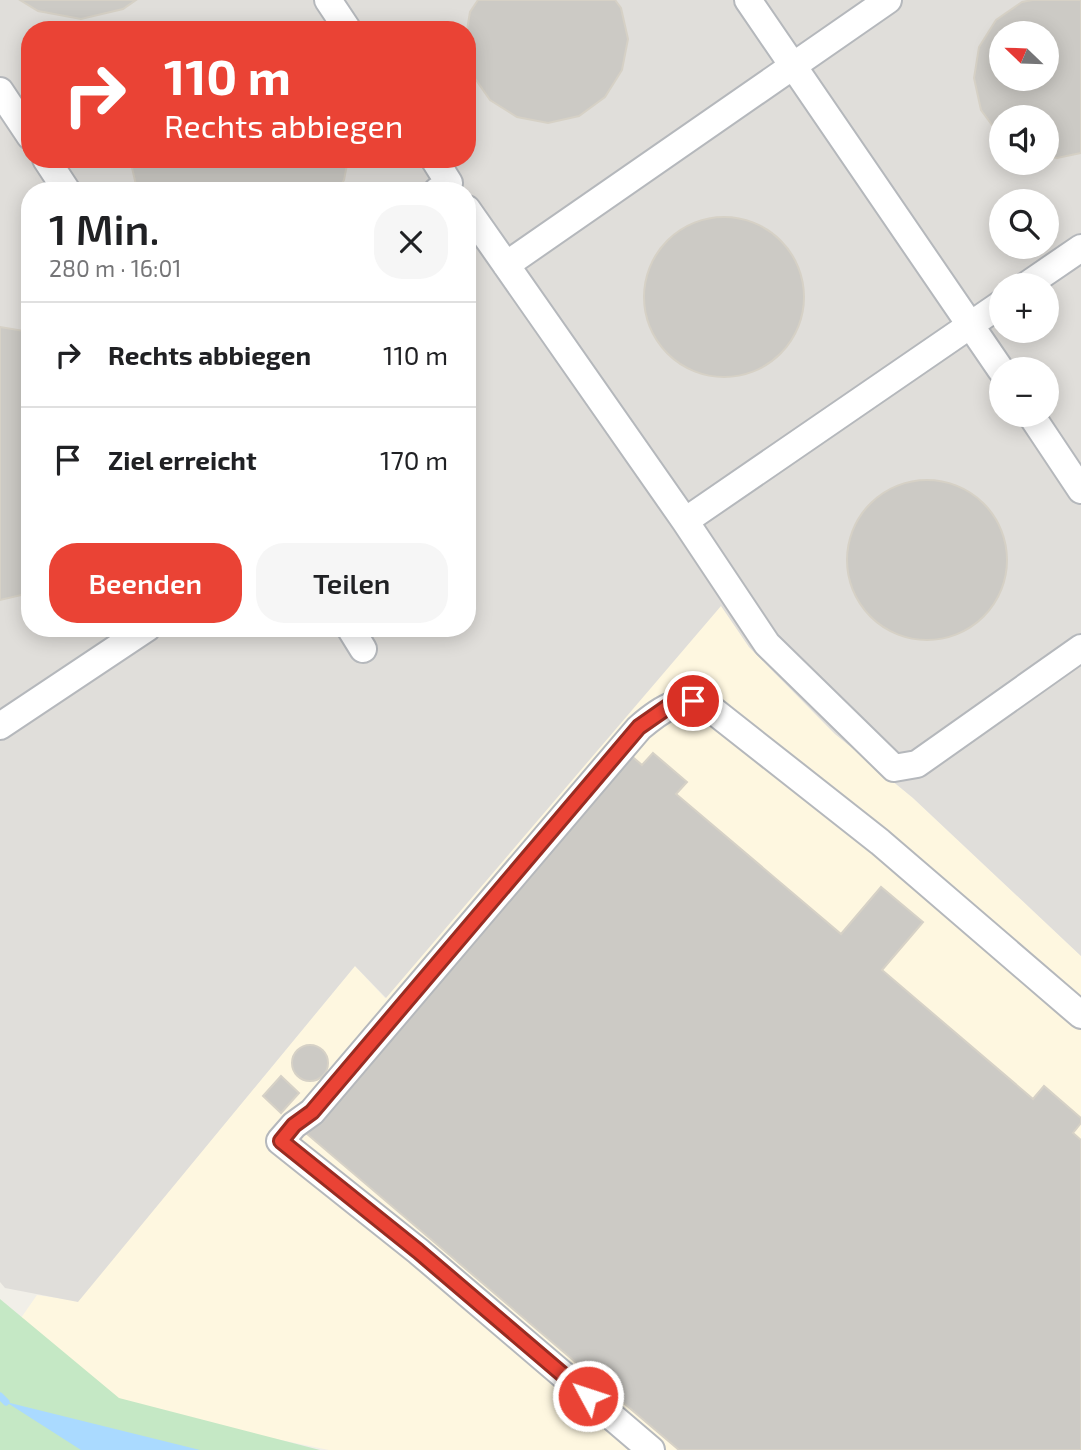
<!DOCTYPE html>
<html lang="de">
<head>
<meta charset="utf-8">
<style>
	body { margin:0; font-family:"Exo 2",sans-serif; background:#f6f6f6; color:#202124; height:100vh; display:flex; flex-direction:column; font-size:26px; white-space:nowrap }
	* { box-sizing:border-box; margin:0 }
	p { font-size:23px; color:#757577 }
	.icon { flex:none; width:38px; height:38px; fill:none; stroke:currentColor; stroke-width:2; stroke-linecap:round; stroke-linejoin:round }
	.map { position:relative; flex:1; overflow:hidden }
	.side { position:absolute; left:21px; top:182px; width:455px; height:455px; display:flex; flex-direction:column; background:#fff; border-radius:28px; box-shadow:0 4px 18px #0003 }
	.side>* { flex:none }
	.hud { position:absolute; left:21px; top:21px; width:455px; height:147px; border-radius:28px; box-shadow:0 4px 18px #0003; background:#ea4335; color:#fff; overflow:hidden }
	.needle { width:46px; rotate:293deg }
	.tools { position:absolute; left:989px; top:21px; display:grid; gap:14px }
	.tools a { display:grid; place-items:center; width:70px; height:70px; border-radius:50%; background:#fff; box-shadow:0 4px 18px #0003; font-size:35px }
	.pin { position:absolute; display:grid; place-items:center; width:60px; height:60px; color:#fff; margin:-30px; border:4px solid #fff; border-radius:50%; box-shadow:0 2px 7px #0007 }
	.me { position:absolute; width:77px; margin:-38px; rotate:310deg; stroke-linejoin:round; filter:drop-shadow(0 0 5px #0008) }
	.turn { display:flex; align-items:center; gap:24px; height:147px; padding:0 28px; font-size:32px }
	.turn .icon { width:91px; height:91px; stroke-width:2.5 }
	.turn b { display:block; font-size:49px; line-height:60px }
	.round { display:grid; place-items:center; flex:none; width:74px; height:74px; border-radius:28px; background:#f6f6f6 }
	.overview { display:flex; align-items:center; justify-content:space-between; height:119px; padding:0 28px }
	h1 { font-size:42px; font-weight:600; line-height:52px }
	.cta { display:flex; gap:14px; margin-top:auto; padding:14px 28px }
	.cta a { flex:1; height:80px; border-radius:28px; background:#ea4335; color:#fff; font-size:28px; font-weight:600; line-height:80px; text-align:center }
	.cta a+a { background:#f6f6f6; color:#202124 }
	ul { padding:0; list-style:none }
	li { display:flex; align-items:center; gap:21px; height:105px; padding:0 28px; border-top:2px solid #e0e0e0 }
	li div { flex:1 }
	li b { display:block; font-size:26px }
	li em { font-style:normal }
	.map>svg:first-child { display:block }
	.commercial { fill:#fef7e0 }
	.industrial { fill:#e0deda; fill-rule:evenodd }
	.green { fill:#c5e8c5 }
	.water { fill:#aadaff }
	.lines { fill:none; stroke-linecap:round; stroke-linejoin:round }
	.stream { stroke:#aadaff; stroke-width:7 }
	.building { fill:#cccac5; stroke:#d6d1c6; stroke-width:2; fill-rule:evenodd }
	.minor-casing { stroke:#b5b8bc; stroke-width:30 }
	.minor { stroke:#fff; stroke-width:26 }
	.route-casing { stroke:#982c22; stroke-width:18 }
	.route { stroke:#ea4335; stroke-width:12 }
</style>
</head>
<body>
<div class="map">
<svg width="1081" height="1450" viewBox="0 0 1081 1450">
	<rect width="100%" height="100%" fill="#f1efe8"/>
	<path class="commercial" d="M721,605L749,647L835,734L913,798L1081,956V1450H329L115,1406L0,1348L37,1295L78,1301L355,966L385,998Z"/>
	<path class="industrial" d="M0,0H1081V956L913,798L835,734L749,647L721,606L386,998L355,966L78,1302L5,1288L0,1282ZM30,30H467V159H30ZM1001,33H1046V79H1001ZM1001,117H1046V163H1001ZM30,191H467V628H30ZM1001,201H1046V247H1001ZM1001,285H1046V331H1001ZM1001,369H1046V415H1001Z"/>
	<path class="green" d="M0,1299L119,1398L320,1450H0Z"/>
	<path class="water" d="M6,1402L200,1450H81Z"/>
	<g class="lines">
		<path class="stream" d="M0,1396L6,1402"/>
	</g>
	<path class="building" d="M20,0H136L123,9L81,19L38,11Z
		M478,0H615L621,8L628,39L622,70L605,97L579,116L548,123L517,117L490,100L472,74L467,54V30L470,12Z
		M1032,0H1081V153L1057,158L1046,156V117H1001V137L981,110L974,78L979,47L996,20L1022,2ZM1001,33H1046V79H1001Z
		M130,159H348L344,180L337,191H140L136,185Z
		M644 297a80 80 0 1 1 160 0a80 80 0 1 1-160 0Z
		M0,327L30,332V593L0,600Z
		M847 560a80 80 0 1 1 160 0a80 80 0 1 1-160 0Z
		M653,753L687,782L676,794L841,934L881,887L923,922L882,970L1033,1099L1044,1086L1081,1118V1123L1073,1133L1081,1140V1450H679L307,1134L629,754L642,765Z
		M292 1063a18 18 0 1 1 36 0a18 18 0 1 1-36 0Z
		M281,1076L299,1093L281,1113L263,1096Z"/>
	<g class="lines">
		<g class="minor-casing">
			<path id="minor" d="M328,0L348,30
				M748,0L1001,370
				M0,91L30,136
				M46,159L67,191
				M434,159L449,183L437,191
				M467,209L685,521L767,644L894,768L917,764L1081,648
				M506,265L888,0
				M1027,285L1081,248
				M1031,415L1081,490
				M685,521L1001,304
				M350,628L363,649
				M0,726L147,628
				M651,1450L418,1251L280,1141L294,1125L312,1112L639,728C661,709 682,694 710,708L880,842L1081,1015"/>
		</g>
		<use href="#minor" class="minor"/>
	</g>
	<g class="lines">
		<g class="route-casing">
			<path id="route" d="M588,1396L418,1251L281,1141L294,1125L312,1112L639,727L672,704L693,701"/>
		</g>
		<use href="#route" class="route"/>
	</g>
</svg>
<div class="tools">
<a><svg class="needle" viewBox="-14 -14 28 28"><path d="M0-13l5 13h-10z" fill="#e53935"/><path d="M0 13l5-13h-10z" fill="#757577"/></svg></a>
<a><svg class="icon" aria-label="sound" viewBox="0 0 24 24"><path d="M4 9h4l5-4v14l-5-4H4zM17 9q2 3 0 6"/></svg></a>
<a><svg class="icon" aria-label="search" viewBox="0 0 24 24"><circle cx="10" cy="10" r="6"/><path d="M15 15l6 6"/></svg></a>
<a>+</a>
<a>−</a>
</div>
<div class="pin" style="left:693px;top:701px;background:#d93025"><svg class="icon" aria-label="arrive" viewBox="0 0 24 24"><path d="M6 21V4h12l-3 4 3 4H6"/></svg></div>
<svg class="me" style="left:588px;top:1396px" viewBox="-20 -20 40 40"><circle r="17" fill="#ea4335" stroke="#fff" stroke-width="3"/><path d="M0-11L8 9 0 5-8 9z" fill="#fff"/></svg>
<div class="hud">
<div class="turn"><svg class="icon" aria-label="right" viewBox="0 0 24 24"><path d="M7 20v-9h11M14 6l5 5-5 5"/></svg><div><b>110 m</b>Rechts abbiegen</div></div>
</div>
<section class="side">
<div class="overview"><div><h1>1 Min.</h1><p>280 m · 16:01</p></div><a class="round"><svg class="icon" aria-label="close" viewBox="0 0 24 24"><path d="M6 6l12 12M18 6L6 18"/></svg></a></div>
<ul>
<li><svg class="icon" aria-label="right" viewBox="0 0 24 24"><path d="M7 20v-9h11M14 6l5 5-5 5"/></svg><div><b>Rechts abbiegen</b></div><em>110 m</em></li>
<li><svg class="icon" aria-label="arrive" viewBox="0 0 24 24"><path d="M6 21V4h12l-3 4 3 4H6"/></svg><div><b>Ziel erreicht</b></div><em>170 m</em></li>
</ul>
<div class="cta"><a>Beenden</a><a>Teilen</a></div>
</section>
</div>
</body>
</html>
